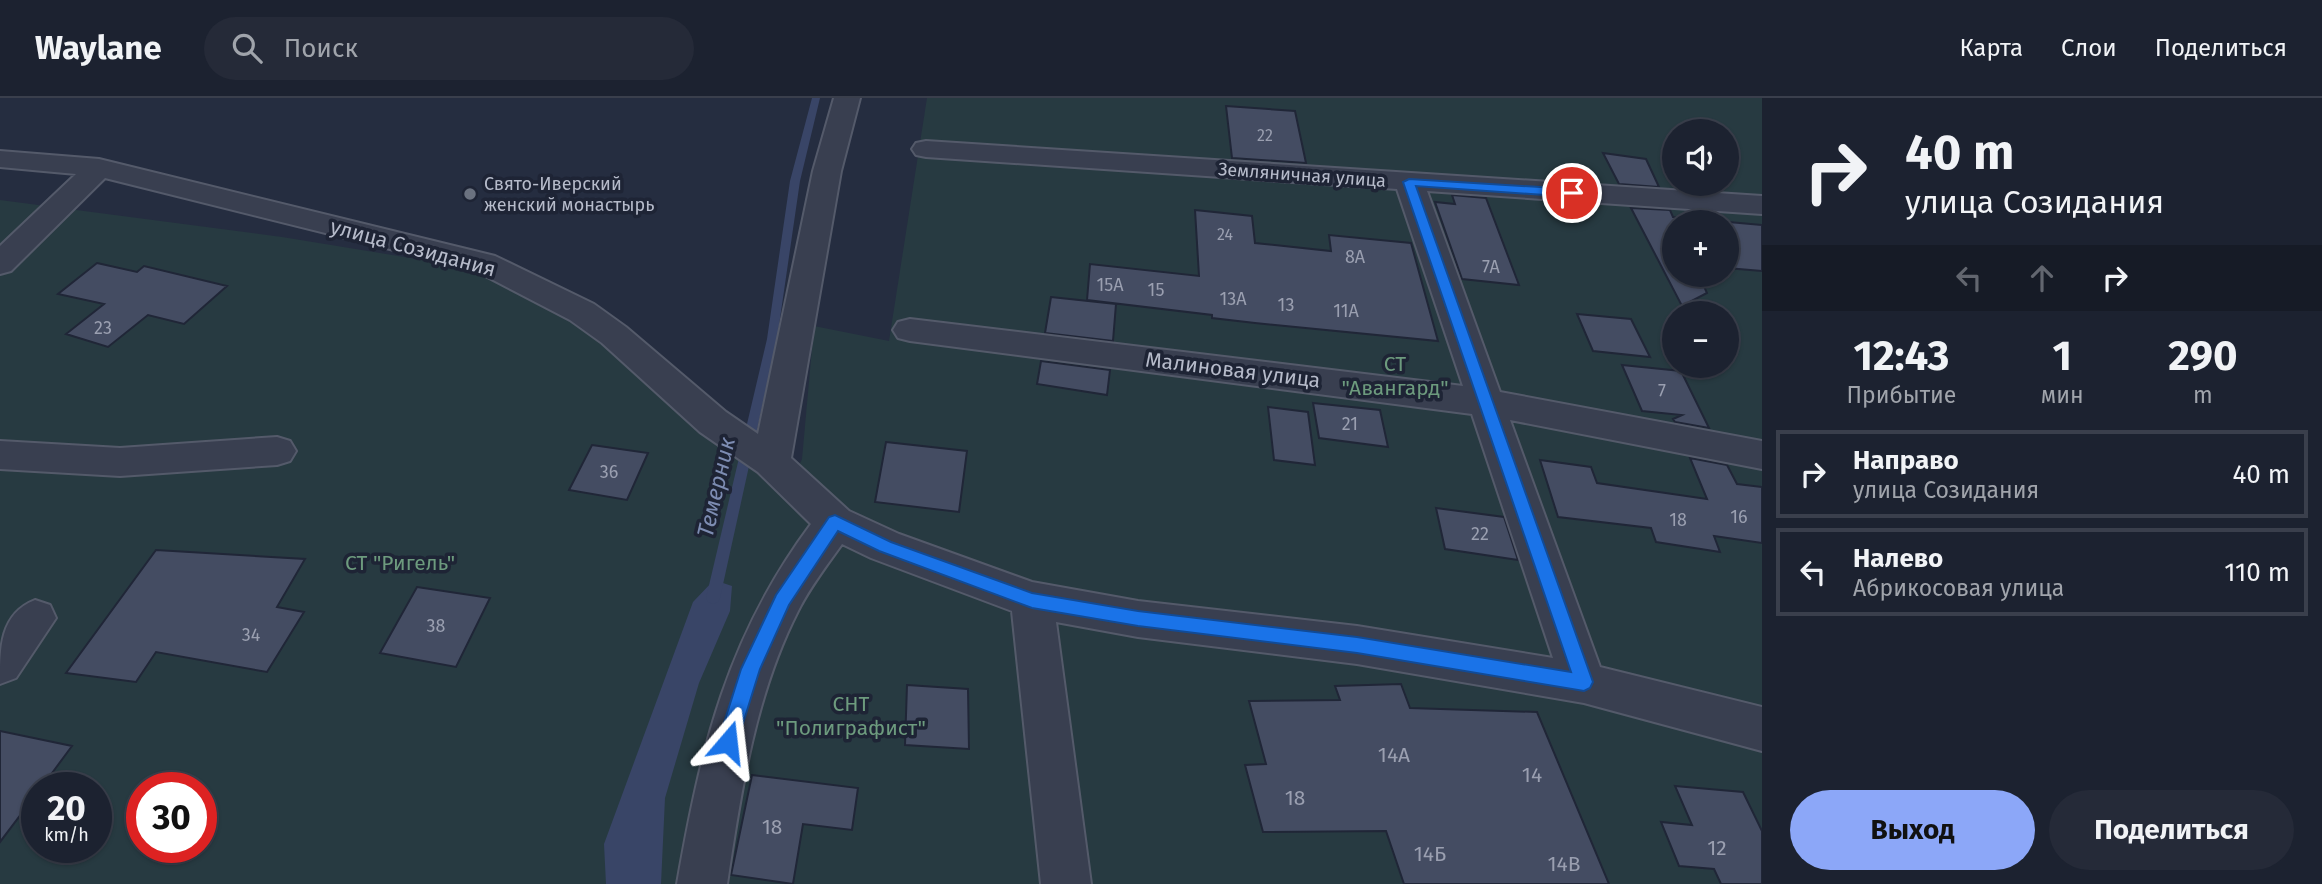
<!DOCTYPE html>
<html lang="ru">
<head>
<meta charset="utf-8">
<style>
	body { margin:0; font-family:"Fira Sans",sans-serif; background:#252a38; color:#f1f3f6; height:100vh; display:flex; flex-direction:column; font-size:26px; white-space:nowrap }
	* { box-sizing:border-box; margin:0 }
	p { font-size:23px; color:#a0a4ab }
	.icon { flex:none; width:38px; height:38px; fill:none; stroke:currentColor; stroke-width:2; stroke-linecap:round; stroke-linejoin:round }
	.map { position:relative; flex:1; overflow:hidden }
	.sheet { display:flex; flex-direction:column; background:#1c2230; width:560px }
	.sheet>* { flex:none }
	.top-card { background:#1c2230; color:#f1f3f6; overflow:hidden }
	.buttons { position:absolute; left:1662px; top:21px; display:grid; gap:14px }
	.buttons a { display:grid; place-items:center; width:77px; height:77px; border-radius:50%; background:#1c2230; box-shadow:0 2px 5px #0004,0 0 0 2px #3a3f4c; font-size:35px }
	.speed { position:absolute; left:21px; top:674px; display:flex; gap:14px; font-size:35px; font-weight:700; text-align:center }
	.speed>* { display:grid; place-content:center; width:91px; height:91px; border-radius:50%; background:#1c2230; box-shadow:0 2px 5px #0004,0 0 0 2px #3a3f4c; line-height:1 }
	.speed small { font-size:18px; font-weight:400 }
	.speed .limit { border:10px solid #d22; background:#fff; color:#111 }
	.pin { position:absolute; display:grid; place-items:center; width:60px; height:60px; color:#fff; margin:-30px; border:4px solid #fff; border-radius:50%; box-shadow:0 2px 7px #0007 }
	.me { position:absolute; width:77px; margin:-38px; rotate:17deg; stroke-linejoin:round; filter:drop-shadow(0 0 5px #0008) }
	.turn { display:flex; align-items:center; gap:24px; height:147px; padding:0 28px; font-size:32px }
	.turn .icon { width:91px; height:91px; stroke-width:2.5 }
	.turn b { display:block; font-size:49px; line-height:60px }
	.lanes { display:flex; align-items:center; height:66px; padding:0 28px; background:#0003; justify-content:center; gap:35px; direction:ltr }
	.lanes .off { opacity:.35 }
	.eta { display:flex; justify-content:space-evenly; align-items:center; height:119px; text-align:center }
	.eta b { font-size:42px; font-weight:700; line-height:49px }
	.primary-button { display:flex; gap:14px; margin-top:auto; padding:14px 28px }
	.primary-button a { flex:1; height:80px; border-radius:42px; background:#8ca7f8; color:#111; font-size:28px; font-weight:700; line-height:80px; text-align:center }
	.primary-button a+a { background:#252a38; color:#f1f3f6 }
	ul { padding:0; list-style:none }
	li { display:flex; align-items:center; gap:21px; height:88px; margin:0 14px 10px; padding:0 14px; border:4px solid #3a3f4c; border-radius:0px }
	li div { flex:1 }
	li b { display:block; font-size:26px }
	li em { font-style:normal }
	header { display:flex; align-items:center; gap:42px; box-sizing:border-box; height:98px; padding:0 35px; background:#1c2230; border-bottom:2px solid #3a3f4c }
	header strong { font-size:33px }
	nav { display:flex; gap:38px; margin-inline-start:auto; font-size:24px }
	.search { width:490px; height:63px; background:#252a38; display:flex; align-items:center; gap:18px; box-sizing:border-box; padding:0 24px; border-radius:38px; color:#a0a4ab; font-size:26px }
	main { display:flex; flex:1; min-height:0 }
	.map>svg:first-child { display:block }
	.green { fill:#273a41; fill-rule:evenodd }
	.water { fill:#394567 }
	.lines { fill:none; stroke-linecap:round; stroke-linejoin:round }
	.stream { fill:#394567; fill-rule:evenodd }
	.building { fill:#444c62; stroke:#202637; stroke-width:2 }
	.minor-casing { stroke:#545a6a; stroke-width:4 }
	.minor { fill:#393f50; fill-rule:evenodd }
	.route { fill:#1a73e8; stroke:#114b97; stroke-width:2 }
	.worship-dot { fill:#6b7280; stroke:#1e2435; stroke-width:2.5 }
	.labels { text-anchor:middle; stroke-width:7; stroke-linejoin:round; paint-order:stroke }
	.far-number-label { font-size:16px; fill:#9a9fb0 }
	.far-street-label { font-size:18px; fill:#b6bbca; stroke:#1e2435 }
	.far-poi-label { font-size:18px; fill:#b6bbca; stroke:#1e2435; text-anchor:start }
	.number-label { font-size:18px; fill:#9a9fb0 }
	.street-label { font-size:21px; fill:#b6bbca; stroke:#1e2435 }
	.park-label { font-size:21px; fill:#6d9b7e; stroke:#1e2435 }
	.near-number-label { font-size:21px; fill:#9a9fb0 }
	.water-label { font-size:23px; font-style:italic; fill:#7d8cb2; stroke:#1e2435 }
</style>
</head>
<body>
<header>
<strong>Waylane</strong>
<div class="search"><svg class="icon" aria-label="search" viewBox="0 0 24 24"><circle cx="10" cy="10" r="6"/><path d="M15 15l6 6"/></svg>Поиск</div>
<nav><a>Карта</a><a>Слои</a><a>Поделиться</a></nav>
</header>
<main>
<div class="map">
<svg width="1762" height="786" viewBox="0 0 1762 786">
	<rect width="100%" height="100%" fill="#252d40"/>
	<path class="green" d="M927,0H1762V786H0V102L282,139L484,172L614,237L792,383L802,361L814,228L889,243ZM1675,33H1727V86H1675ZM1675,124H1727V177H1675ZM1675,215H1727V268H1675ZM37,690H96V749H37ZM142,690H201V749H142Z"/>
	<path class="water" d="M714,482L732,488L730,513L699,585L665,700L661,786H606L604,746L693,504Z"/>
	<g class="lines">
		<path class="stream" d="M812,0H820L800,83L777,241L720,500L718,504L713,506L708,504L706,500L767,241L790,83Z"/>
	</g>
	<path class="building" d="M1226,8L1295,13L1306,65L1232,60Z
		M1603,55L1646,61L1659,89L1619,86Z
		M1452,97L1486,100L1519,187L1462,181L1435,104L1455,106Z
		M1631,110L1670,112L1673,119L1762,127V173L1727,170V124H1675V177H1699L1707,195L1682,208Z
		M1195,112L1252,118L1255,145L1331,153L1329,137L1411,145L1438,243L1255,225L1212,220V217L1087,202L1090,166L1199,178Z
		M97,165L137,174L144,168L227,188L184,226L148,217L108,249L66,236L104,206L58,196Z
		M1051,199L1116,206L1113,243L1045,235Z
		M1577,216L1631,221L1650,259L1593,253Z
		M1041,263L1110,272L1107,297L1037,286Z
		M1622,267L1681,273L1709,330L1675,324L1673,321L1682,317L1642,313Z
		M1313,305L1380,312L1388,349L1319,340Z
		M1268,309L1308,314L1315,367L1274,362Z
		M886,344L967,353L959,414L875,404Z
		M592,347L648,355L627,402L569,392Z
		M1690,360L1727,367L1737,386L1762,389V445L1714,438L1720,454L1656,444L1651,430L1558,419L1540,362L1591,369L1597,385L1707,401Z
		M1436,410L1504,419L1518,462L1445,451Z
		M156,452L305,461L277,509L304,514L267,574L156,554L136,584L66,575Z
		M417,489L490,500L456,569L380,555Z
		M1401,586L1410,610L1537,614L1609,786H1404L1386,733L1263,734L1245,667L1266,666L1249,603L1340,602L1335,588Z
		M907,587L968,591L969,651L905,647Z
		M0,633L72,648L41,690H37V695L0,744Z
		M752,677L858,690L852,732L803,726L793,786L731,777Z
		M1675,688L1743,694L1762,733V786H1721L1714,771L1679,768L1661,724L1692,727Z"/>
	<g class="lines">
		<g class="minor-casing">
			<path id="minor" d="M834,0H860L841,73L791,360L849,413L899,436L1032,484L1138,503L1357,528L1553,560L1472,316L910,243L898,240L893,232L898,224L910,221L1463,288L1397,91L926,59L916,57L912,51L916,45L926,43L1762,98V116L1427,93L1500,294L1762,343V371L1510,322L1600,569L1762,609V653L1584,605L1357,566L1138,539L1056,524L1091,786H1041L1012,513L871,460L842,446C827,467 810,489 798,513C755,597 741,693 727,786H677C701,649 727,539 811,426L758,374L700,334L602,245L570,222L474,172L105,80L11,173L0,176V148L76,76L0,69V53L99,61L495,158L594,206L626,229L726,314L758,336L813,73Z
				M277,339L290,343L296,353L290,363L277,367L120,378L0,371V343L120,350Z
				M35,502L50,507L56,520L16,580L0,586C0,549 0,516 35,502Z"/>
		</g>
		<use href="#minor" class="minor"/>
	</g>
	<path class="route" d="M1409,81L1572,91L1578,95L1572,99L1416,88L1593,584L1590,590L1584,593L1357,555L1138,528L1032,510L879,453L838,433L789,507L760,571L735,651L728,653L721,651L718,644L741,571L776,497L829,419L835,417L891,444L1032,495L1138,513L1357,539L1571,574L1403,84Z"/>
	<circle class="worship-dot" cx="470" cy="96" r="7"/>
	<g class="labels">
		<g class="far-number-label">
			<text x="1265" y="43">22</text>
			<text x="1225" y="142">24</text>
		</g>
		<g class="far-street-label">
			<text transform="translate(1302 77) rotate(4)" y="6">Земляничная улица</text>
		</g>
		<g class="far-poi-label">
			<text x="484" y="92">Свято-Иверский<tspan x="484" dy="21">женский монастырь</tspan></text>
		</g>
		<g class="number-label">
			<text x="1355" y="165">8А</text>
			<text x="1491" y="175">7А</text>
			<text x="1110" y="193">15А</text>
			<text x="1156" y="198">15</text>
			<text x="1233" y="207">13А</text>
			<text x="1286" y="213">13</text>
			<text x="1346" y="219">11А</text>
			<text x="103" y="236">23</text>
			<text x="1662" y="299">7</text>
			<text x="1350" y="332">21</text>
			<text x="609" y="380">36</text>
			<text x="1739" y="425">16</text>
			<text x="1678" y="428">18</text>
			<text x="1480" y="442">22</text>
			<text x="436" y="534">38</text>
			<text x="251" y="543">34</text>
		</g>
		<g class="street-label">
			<text transform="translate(413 150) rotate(15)" y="7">улица Созидания</text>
			<text transform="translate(1233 272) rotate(7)" y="7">Малиновая улица</text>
		</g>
		<g class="park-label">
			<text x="1395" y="273">СТ<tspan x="1395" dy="24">"Авангард"</tspan></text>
			<text x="400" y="472">СТ "Ригель"</text>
			<text x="851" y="613">СНТ<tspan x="851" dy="24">"Полиграфист"</tspan></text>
		</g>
		<g class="near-number-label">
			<text x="1394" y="664">14А</text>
			<text x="1532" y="684">14</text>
			<text x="1295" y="707">18</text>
			<text x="772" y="736">18</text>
			<text x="1717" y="757">12</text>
			<text x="1430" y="763">14Б</text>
			<text x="1564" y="773">14В</text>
		</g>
		<g class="water-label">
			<text transform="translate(716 389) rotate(-77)" y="8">Темерник</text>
		</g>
	</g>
</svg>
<div class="buttons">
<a><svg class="icon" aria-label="sound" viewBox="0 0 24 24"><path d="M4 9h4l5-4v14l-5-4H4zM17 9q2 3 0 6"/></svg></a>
<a>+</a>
<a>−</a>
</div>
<div class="speed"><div>20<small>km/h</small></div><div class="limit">30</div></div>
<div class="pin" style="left:1572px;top:95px;background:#d93025"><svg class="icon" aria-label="arrive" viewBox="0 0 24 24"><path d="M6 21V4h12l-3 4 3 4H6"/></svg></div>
<svg class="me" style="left:728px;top:644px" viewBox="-20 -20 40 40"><path d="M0-17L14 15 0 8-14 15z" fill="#1a73e8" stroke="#fff" stroke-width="4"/></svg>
</div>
<section class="sheet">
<div class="top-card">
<div class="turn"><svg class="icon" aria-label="right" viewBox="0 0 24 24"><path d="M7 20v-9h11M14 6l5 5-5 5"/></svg><div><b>40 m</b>улица Созидания</div></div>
<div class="lanes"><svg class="icon off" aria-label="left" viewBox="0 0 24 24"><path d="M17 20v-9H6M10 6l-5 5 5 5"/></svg><svg class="icon off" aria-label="ahead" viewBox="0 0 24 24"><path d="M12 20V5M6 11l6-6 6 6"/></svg><svg class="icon" aria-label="right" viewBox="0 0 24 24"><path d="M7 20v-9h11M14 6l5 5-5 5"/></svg></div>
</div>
<div class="eta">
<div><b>12:43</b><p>Прибытие</p></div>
<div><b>1</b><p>мин</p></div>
<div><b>290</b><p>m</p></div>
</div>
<ul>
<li><svg class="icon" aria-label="right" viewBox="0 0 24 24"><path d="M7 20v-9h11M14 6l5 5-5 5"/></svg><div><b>Направо</b><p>улица Созидания</p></div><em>40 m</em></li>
<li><svg class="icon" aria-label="left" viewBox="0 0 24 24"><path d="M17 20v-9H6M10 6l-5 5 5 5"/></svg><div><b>Налево</b><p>Абрикосовая улица</p></div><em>110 m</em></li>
</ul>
<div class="primary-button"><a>Выход</a><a>Поделиться</a></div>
</section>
</main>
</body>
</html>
